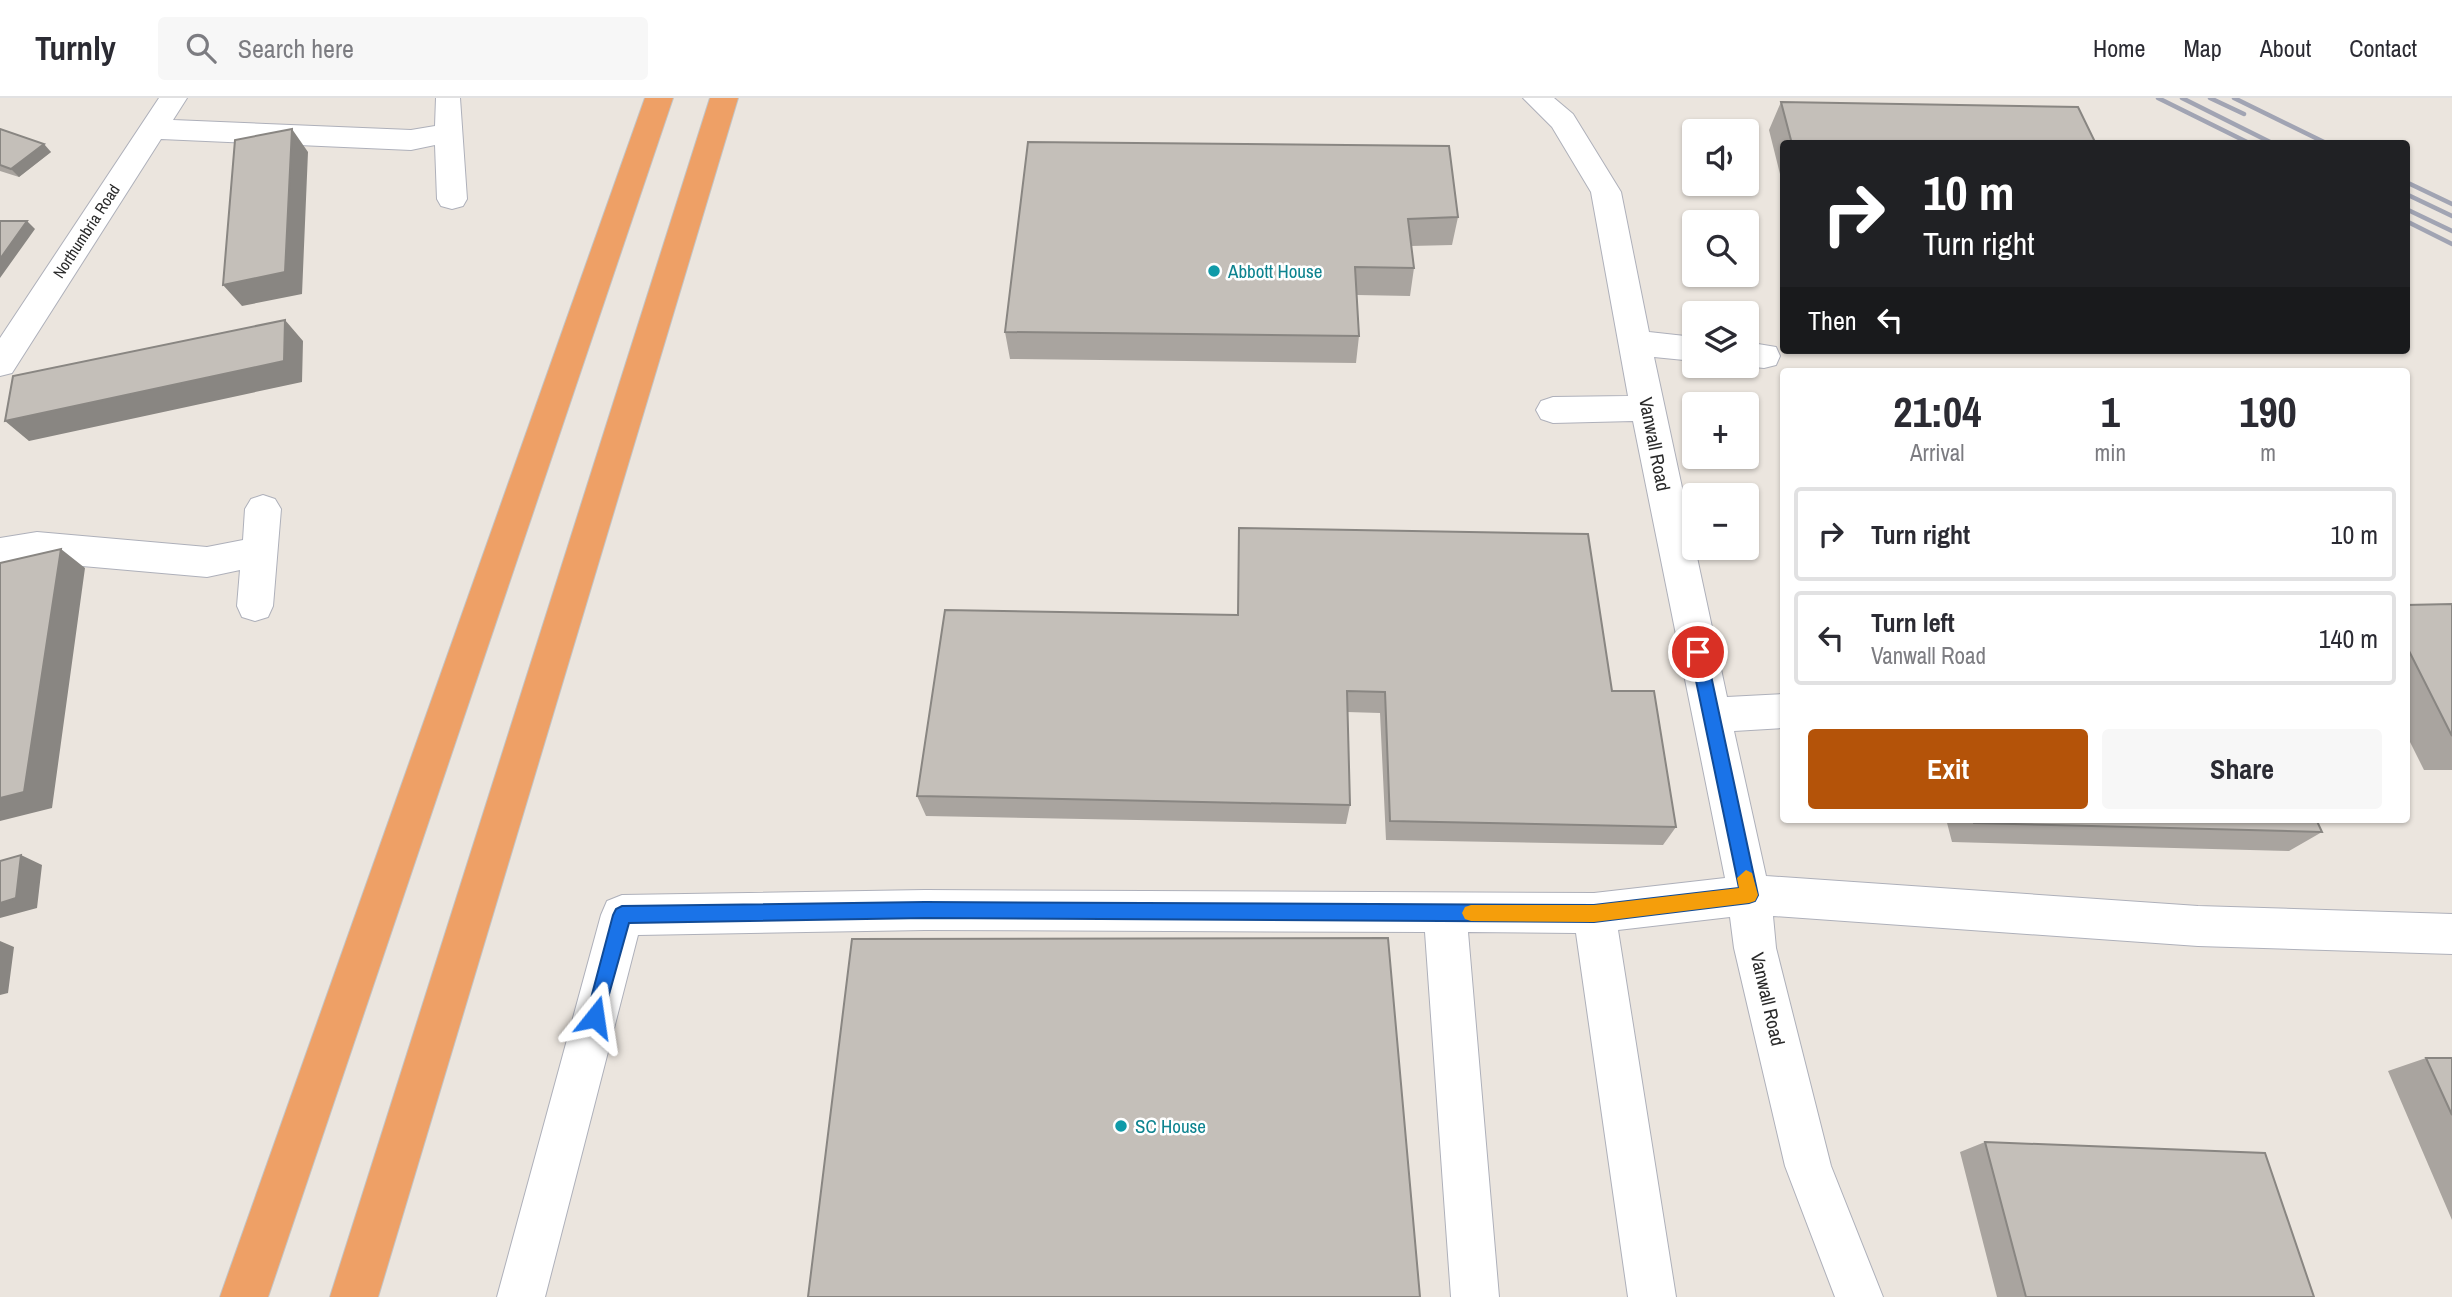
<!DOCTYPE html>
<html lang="en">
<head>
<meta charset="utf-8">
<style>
	body { margin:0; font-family:"Archivo Narrow",sans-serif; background:#f7f7f7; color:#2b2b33; height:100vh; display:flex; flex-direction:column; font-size:26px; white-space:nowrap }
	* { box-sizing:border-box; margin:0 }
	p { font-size:23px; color:#7c7c81 }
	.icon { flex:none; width:38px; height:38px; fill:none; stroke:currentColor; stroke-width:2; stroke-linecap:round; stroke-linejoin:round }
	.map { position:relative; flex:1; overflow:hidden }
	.details { position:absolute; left:1780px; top:270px; width:630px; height:455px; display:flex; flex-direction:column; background:#fff; border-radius:7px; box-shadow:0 2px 5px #0004 }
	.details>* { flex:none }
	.guide { position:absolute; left:1780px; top:42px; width:630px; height:214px; border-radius:7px; box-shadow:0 2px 5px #0004; background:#202124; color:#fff; overflow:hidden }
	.tools { position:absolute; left:1682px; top:21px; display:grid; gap:14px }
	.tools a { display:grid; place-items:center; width:77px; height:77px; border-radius:7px; background:#fff; box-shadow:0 2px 5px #0004; font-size:35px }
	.pin { position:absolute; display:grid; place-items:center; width:60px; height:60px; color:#fff; margin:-30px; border:4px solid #fff; border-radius:50%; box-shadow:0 2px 7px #0007 }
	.me { position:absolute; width:77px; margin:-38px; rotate:15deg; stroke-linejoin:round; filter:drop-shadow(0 0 5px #0008) }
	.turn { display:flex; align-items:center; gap:24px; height:147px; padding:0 28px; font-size:32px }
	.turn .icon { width:91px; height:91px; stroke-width:2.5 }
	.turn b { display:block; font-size:49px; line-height:60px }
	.then { display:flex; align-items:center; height:66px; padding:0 28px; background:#0003; gap:14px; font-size:26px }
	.eta { display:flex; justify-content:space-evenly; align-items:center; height:119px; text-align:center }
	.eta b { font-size:42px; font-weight:700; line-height:49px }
	.button { display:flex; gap:14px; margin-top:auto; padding:14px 28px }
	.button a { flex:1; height:80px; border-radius:7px; background:#b45309; color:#fff; font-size:28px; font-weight:700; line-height:80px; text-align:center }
	.button a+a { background:#f7f7f7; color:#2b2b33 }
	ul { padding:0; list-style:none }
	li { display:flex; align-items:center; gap:21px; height:94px; margin:0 14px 10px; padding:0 14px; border:4px solid #e1e1e2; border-radius:7px }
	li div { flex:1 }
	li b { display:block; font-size:26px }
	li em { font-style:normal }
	header { display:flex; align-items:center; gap:42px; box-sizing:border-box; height:98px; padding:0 35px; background:#fff; border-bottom:2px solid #e1e1e2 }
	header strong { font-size:33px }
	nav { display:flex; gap:38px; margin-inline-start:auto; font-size:24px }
	.search { width:490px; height:63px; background:#f7f7f7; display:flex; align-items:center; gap:18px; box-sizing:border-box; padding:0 24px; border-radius:7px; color:#7c7c81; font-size:26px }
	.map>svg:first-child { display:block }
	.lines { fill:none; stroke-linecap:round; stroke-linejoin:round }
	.minor-casing { stroke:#aeb0ba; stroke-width:2 }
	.highway-casing { stroke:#c3c3c3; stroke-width:2 }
	.minor { fill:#fff; fill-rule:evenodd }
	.highway { fill:#eea066; fill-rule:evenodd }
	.rail { stroke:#a1a4b3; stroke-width:4.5 }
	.wall { fill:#a9a49f }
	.shaded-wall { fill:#898682 }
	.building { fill:#c4bfb9; stroke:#898682; stroke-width:2 }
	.route { fill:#1a73e8; stroke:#114b97; stroke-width:2 }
	.slow { fill:#f59e0b }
	.culture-dot { fill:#0f9aa8; stroke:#fff; stroke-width:2.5 }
	.labels { text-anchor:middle; stroke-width:5; stroke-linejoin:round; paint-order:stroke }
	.far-street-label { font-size:16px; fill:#2a2a2a; stroke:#fff }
	.culture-label { font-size:19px; fill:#0d838f; stroke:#fff; text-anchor:start }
	.street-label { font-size:19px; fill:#2a2a2a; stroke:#fff }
</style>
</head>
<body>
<header>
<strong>Turnly</strong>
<div class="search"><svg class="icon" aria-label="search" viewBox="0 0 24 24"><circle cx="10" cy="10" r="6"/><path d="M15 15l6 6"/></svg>Search here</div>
<nav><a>Home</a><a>Map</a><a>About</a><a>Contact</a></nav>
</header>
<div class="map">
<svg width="2452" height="1199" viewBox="0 0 2452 1199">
	<rect width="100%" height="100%" fill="#ebe5de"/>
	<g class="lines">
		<g class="minor-casing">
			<path id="minor" d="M159,0H187L173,22L411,32L435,28L436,0H460L467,101L463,108L452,111L441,108L437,101L435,47L411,52L161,41L12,275L0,278V240Z
				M1523,0H1554L1573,16L1621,94L1649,234L1694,239V263L1654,259L1727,599L1783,596V630L1734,633L1766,778L2198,808L2452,816V856L2198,848L1773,818L1776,850L1831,1068L1883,1199H1835L1785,1068L1734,850L1730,819L1618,832L1676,1199H1628L1576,835L1468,834L1499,1199H1451L1425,834L925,832L638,837L545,1199H497L601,817L607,803L622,797L925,792L1594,795L1725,780L1633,323L1553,325L1541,321L1536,312L1541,303L1553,299L1628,298L1591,94L1552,29Z
				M1746,244L1776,249L1780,258L1776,267L1764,270L1745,268Z
				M263,397L275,401L281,411L273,508L268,519L255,523L242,519L237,508L240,472L207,479L37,464L0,470V440L37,434L207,449L243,442L245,411L251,401Z"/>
		</g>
		<g class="highway-casing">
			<path id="highway" d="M645,0H673L268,1199H220Z
				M710,0H738L378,1199H330Z"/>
		</g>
		<use href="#minor" class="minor"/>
		<use href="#highway" class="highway"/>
		<path class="rail" d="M2158,0L2251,46
			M2182,0L2274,46
			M2210,0L2244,16
			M2234,0L2328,46
			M2406,84L2452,106
			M2406,96L2452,118
			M2406,111L2452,133
			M2406,123L2452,146"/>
	</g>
	<path class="wall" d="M1781,4L2096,46H1783V88L1769,32Z
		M0,31L51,54L19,79L0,73Z
		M1028,44L1458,119L1452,147L1411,148L1414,170L1410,198L1357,197L1359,238L1356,265L1010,261L1005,234Z
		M2452,506V672H2424L2406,636V507Z
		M945,512L1612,593L1676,729L1663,747L1386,742L1380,615L1347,614L1350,707L1346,726L926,718L917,698Z
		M1946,721H2316L2322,734L2289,753L1952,744Z
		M2426,960H2452V1122L2388,973Z
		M1985,1044L2314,1199H1997L1960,1054Z"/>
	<path class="shaded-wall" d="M292,31L308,54L302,196L242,208L223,187Z
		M44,46L51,54L19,79L11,71Z
		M27,123L35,131L0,180V161Z
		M285,222L303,243L302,284L29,343L5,323Z
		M61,451L85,470L52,710L0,723V700Z
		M21,757L42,767L37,810L0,820V805Z
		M0,843L14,849L8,895L0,897Z"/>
	<path class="building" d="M1781,4L2078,9L2096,46H1792Z
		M0,31L44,46L11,71L0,67Z
		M292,31L285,174L223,187L235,42Z
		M1028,44L1449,48L1458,119L1408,121L1414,170L1355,169L1359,238L1005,234Z
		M0,123H27L0,161Z
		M285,222L284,263L5,323L13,278Z
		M1239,430L1588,436L1612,593H1654L1676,729L1390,723L1385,594L1347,593L1350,707L917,698L945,512L1238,517Z
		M61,451L24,694L0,700V465Z
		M2452,506V638L2406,547V507Z
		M1973,721H2316L2322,734L1974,725Z
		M21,757L16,800L0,805V763Z
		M1388,840L1420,1199H808L852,841Z
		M2426,960H2452V1017Z
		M1985,1044L2265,1055L2314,1199H2026Z"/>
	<path class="route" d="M1698,548L1706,554L1758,797L1755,803L1749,805L1594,824L925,820L629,825L601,925L595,928L588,925L586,919L613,817L616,811L622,808L925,804L1594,807L1739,790L1690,554Z"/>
	<path class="slow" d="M1746,772L1752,775L1758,797L1755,803L1749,805L1594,824L1471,823L1465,821L1462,815L1465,809L1471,807H1594L1739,790L1737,780Z"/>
	<g class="culture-dot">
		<circle cx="1214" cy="173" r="7"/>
		<circle cx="1121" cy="1028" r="7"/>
	</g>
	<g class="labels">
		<g class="far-street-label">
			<text transform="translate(86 133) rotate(-57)" y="6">Northumbria Road</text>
		</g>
		<g class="culture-label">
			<text x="1228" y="180">Abbott House</text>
			<text x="1135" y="1035">SC House</text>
		</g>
		<g class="street-label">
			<text transform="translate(1655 346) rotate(79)" y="7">Vanwall Road</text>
			<text transform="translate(1768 901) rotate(77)" y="7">Vanwall Road</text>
		</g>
	</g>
</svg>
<div class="tools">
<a><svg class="icon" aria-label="sound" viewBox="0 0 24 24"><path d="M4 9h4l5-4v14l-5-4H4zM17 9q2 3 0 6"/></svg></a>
<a><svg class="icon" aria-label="search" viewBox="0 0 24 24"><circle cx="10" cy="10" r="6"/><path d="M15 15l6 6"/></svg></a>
<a><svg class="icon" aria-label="layers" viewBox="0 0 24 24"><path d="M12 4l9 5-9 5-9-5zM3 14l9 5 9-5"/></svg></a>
<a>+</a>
<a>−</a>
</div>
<div class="pin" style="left:1698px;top:554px;background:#d93025"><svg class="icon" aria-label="arrive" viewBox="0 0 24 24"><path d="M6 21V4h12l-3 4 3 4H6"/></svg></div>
<svg class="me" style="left:595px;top:919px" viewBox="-20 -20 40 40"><path d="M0-17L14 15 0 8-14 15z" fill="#1a73e8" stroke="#fff" stroke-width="4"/></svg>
<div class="guide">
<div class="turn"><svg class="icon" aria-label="right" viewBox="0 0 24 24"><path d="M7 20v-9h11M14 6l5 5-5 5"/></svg><div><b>10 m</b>Turn right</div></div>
<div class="then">Then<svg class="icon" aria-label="left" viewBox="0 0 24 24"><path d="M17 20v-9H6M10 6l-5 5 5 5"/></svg></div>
</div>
<section class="details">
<div class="eta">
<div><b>21:04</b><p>Arrival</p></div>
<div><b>1</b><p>min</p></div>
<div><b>190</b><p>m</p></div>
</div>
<ul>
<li><svg class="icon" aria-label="right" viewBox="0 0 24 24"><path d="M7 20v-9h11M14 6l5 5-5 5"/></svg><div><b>Turn right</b></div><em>10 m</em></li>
<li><svg class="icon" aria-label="left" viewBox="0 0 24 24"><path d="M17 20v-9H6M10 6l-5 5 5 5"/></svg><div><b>Turn left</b><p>Vanwall Road</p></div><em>140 m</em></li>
</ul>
<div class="button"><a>Exit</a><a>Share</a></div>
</section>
</div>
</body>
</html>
